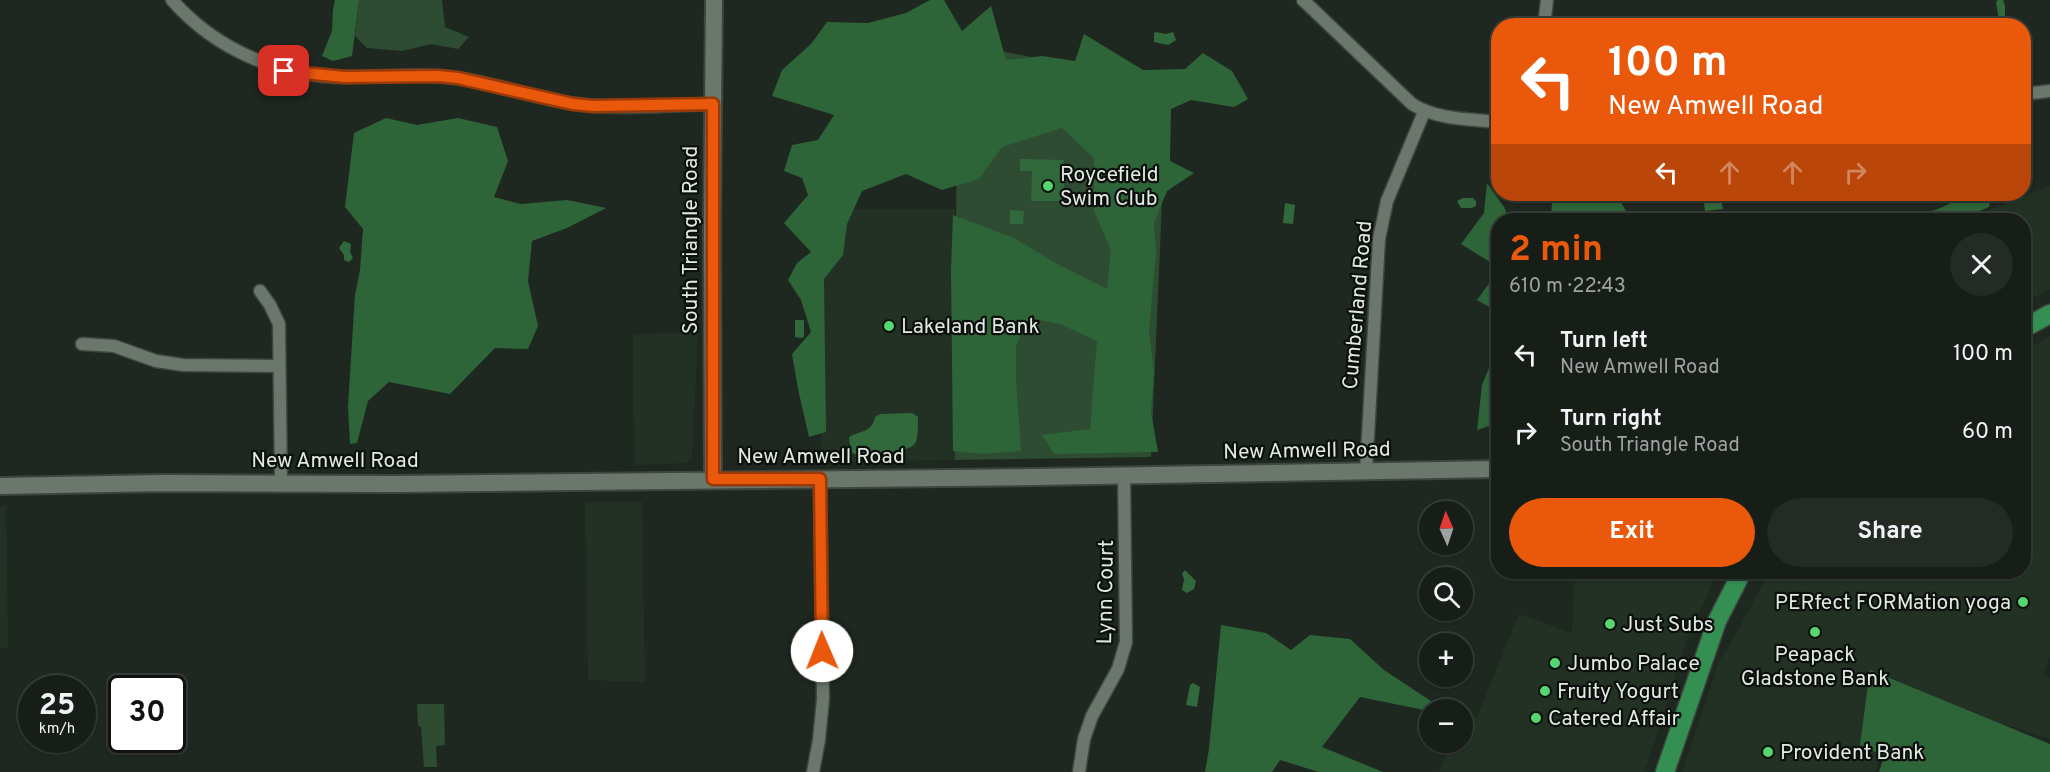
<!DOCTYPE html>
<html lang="en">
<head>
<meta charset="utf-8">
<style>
	body { margin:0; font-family:Overpass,sans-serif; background:#242b25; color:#f1f3f6; height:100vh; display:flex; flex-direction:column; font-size:22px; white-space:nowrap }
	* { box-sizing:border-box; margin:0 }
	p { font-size:20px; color:#9ea2a2 }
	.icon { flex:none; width:33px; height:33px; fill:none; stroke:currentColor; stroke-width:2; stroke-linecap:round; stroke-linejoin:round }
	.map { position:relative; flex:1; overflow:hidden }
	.drawer { position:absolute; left:1491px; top:213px; width:540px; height:366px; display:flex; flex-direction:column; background:#171e18; border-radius:24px; box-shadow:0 2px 4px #0004,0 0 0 2px #363c37 }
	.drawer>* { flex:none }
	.top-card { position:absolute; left:1491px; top:18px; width:540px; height:183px; border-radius:24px; box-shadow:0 2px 4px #0004,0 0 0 2px #363c37; background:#ea580c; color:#fff; overflow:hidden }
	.needle { width:39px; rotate:357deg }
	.tools { position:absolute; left:1419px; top:501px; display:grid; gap:12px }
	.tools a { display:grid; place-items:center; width:54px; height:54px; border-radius:50%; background:#171e18; box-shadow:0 2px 4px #0004,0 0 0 2px #363c37; font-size:30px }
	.speed { position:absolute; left:18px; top:675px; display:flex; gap:12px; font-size:30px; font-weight:700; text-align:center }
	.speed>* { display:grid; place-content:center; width:78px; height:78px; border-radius:50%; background:#171e18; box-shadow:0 2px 4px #0004,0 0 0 2px #363c37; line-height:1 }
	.speed small { font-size:15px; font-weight:400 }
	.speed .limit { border:3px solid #111; border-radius:9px; background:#fff; color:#111 }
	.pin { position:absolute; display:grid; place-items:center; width:51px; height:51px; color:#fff; margin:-26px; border-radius:12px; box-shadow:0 3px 9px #0006 }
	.me { position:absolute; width:66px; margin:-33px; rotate:359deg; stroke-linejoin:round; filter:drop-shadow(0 0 4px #0008) }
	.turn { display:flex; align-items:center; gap:21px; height:126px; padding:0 18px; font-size:27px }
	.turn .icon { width:78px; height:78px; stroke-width:2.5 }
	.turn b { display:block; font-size:42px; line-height:51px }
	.lanes { display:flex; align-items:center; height:57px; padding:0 18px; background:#0003; justify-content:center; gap:30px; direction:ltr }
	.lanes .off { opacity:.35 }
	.round { display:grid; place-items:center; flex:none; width:63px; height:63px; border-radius:32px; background:#242b25 }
	.summary { display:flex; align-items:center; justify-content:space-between; height:102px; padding:0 18px }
	h1 { font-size:36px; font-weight:700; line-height:45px; color:#ea580c }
	.action { display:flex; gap:12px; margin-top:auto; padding:12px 18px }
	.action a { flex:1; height:69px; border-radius:36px; background:#ea580c; color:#fff; font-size:24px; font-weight:700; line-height:69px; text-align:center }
	.action a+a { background:#242b25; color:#f1f3f6 }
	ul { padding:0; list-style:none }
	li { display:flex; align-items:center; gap:18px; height:78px; padding:0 18px }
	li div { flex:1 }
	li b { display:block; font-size:22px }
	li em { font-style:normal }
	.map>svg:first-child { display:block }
	.built { fill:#233125 }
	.green { fill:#2d4c31 }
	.forest { fill:#2e6538 }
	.water { fill:#32693c }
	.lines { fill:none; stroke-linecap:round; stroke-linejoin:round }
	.street-casing { stroke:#3d453e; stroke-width:15 }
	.secondary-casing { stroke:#3d453e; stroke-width:20 }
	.primary-casing { stroke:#3d453e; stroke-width:21 }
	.street { stroke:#6b766c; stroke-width:12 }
	.secondary { stroke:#6b766c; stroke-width:16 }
	.primary { stroke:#338f52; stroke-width:18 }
	.route-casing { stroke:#983908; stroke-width:15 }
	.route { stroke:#ea580c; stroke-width:10 }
	.poi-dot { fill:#56d671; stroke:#0c100c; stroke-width:2 }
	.labels { text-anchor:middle; stroke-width:4.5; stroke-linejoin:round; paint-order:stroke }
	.poi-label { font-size:21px; fill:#e2e8e3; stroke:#0c100c; text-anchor:start }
	.street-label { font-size:21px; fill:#e2e8e3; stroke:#0c100c }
</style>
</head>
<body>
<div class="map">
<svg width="2050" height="772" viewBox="0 0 2050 772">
	<rect width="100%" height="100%" fill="#1f2820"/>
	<path class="built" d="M2050,186V289L2024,302V220H1963Z
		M821,209H955V460L821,462Z
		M698,333L692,458L686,463L634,465L633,334Z
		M2050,336V656L2042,675L2050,678V739L1887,688L1882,751L1876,772H1682L1719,661L1733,640L1769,572H2024V351Z
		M585,502H642L645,682L588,680Z
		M0,506H6L8,648H0Z
		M1517,572H1717L1687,641L1644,772H1439L1451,743L1462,742L1463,713L1477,718L1519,614L1572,633L1575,572Z"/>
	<path class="green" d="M359,0H442L445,27L469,37L458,49L431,44L402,51L367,48L355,36Z
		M957,42L1167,85L1151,457L955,460Z
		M417,704H444L445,745L436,746L437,767H424L421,727L418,726Z"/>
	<path class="forest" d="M335,0H359L352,56L333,61L322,56L332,31L333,10Z
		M930,0H944L962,31L991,6L1006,60L1042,56L1075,61L1084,34L1143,70L1185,69L1203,53L1232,71L1248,99L1234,107L1191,100L1171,109L1170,161L1194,173L1167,191L1154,223L1156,253L1149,331L1154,371L1151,412L1158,452L1054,454L1042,435L1090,429L1097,341L1060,324L1029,318L1016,346V380L1021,451L983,454L953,451L951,270L953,215L1014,238L1057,264L1107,289L1111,250L1094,211V158L1062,128L1002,147L979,179L942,190L906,174L862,191L847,224L843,255L824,279L826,432L809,437L798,389L792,354L811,332L801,300L788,280L797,263L811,252L784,223L808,195L802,178L784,171L792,145L818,140L834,115L772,96L782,70L811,44L827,22L868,23L906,13Z
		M386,118L417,125L458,118L497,127L508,161L494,197L521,204L567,200L606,208L567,228L532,241L528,281L538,326L528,349L495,348L450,394L389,382L368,401L357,443L350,444L348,407L355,295L360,270L363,229L345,207L354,133Z
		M1487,183L1504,207L1510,220H1498V267L1461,244L1484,213Z
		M1960,194H1991L1989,207L1957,220H1893C1912,216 1951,210 1960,194Z
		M1584,199L1621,202L1631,220H1551L1552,201Z
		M1498,271V312L1477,300Z
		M1498,346V423L1477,430L1482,385Z
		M1221,625L1266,633L1291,650L1310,635L1350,639L1384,670L1443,709L1430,710L1429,711L1360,697L1322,747L1383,772H1319L1280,760L1272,772H1205L1209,749Z
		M1870,670L2050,744V772H1879L1884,756L1860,745Z"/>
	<path class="water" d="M1998,0H2003L2005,6V19L1999,20L1996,2Z
		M1156,32L1166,34L1173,32L1176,40L1168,45L1154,42V33Z
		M1020,159L1064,160V201H1031L1032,171H1020Z
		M1463,198H1473L1476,201V206L1471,208H1461L1457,201Z
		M1721,200L1723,209L1705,211L1704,203Z
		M1285,203L1295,205L1293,224L1283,223Z
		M1010,210L1024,211L1023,224H1010Z
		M344,241L351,244L350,252L353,258L349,262L344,260V255L339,248Z
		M795,320H804V336L802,338L795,337Z
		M912,413L918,417C918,424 918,435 916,442C909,455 869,453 855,454L851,452L849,437C861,430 872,433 875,417L880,414Z
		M1185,570L1196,581L1194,589L1187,593L1182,590L1184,579L1182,574Z
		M1193,683L1200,687L1197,707L1186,705L1190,685Z"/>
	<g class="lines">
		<g class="street-casing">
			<path id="street" d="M172,0C216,50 280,77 346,77C382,77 420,73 456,78C496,83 535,99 576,104C619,110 670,105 713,104
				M1303,0L1412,104C1437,120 1470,119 1498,122
				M1544,26L1547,0
				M2024,94L2050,91
				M260,291L270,305L279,324L281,483
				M82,344L114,346L156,361L183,365L279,366
				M1366,472L1379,239L1387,201L1424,112
				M813,772L819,740L823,699L820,479
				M1079,772L1084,739L1092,716L1118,669L1126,642L1124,475"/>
		</g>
		<g class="secondary-casing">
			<path id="secondary" d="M713,479L712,229L714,0
				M0,486L163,483L395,484L1034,477L1498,469"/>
		</g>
		<g class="primary-casing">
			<path id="primary" d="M2024,328L2050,314
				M1665,772L1717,621L1742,572"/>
		</g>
		<use href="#street" class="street"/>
		<use href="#secondary" class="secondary"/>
		<use href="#primary" class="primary"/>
	</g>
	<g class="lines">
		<g class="route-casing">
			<path id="route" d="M284,71L344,77L438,76L458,78L573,104L593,106L713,104V479H820L822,651"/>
		</g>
		<use href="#route" class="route"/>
	</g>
	<g class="poi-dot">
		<circle cx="1048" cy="186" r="6"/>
		<circle cx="889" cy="326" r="6"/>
		<circle cx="2023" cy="602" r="6"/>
		<circle cx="1610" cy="624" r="6"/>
		<circle cx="1815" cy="632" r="6"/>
		<circle cx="1555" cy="663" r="6"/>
		<circle cx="1545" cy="691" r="6"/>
		<circle cx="1536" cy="718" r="6"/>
		<circle cx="1768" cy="752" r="6"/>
	</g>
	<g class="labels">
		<g class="poi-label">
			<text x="1060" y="181">Roycefield<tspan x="1060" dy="24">Swim Club</tspan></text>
			<text x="901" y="333">Lakeland Bank</text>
			<text x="2011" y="609" text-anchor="end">PERfect FORMation yoga</text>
			<text x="1622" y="631">Just Subs</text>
			<text x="1815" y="661" text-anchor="middle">Peapack<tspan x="1815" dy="24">Gladstone Bank</tspan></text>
			<text x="1567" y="670">Jumbo Palace</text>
			<text x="1557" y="698">Fruity Yogurt</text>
			<text x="1548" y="725">Catered Affair</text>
			<text x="1780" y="759">Provident Bank</text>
		</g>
		<g class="street-label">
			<text transform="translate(690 240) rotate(-90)" y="7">South Triangle Road</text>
			<text transform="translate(1357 305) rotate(-85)" y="7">Cumberland Road</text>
			<text transform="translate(1307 450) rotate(-1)" y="7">New Amwell Road</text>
			<text x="821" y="463">New Amwell Road</text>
			<text x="335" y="467">New Amwell Road</text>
			<text transform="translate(1105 592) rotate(-89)" y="7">Lynn Court</text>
		</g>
	</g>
</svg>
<div class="tools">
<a><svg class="needle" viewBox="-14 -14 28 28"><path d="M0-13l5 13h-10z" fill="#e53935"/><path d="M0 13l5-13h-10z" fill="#9ea2a2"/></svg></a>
<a><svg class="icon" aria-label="search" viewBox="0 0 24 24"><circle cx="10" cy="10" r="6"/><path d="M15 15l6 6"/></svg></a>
<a>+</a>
<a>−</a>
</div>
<div class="speed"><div>25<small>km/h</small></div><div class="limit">30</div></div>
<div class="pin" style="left:284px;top:71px;background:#d93025"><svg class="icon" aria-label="arrive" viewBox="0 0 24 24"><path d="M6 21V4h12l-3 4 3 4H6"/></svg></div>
<svg class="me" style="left:822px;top:651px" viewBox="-20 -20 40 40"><circle r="19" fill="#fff"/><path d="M0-13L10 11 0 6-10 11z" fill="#ea580c"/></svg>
<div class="top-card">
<div class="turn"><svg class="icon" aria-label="left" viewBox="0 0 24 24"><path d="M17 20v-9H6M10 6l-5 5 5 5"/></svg><div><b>100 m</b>New Amwell Road</div></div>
<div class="lanes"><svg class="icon" aria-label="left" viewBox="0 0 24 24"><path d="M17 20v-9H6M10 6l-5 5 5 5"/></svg><svg class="icon off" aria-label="ahead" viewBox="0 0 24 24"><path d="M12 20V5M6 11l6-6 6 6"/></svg><svg class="icon off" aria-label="ahead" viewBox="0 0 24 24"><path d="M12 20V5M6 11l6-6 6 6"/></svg><svg class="icon off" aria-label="right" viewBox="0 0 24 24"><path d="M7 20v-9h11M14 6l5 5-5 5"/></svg></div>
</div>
<section class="drawer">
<div class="summary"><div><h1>2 min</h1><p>610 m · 22:43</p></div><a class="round"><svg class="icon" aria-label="close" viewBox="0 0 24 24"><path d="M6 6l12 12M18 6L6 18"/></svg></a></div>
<ul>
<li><svg class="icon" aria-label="left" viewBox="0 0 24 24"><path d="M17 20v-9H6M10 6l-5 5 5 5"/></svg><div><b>Turn left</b><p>New Amwell Road</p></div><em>100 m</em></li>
<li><svg class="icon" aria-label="right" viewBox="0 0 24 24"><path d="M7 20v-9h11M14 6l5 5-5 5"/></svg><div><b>Turn right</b><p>South Triangle Road</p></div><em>60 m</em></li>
</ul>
<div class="action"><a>Exit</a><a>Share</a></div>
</section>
</div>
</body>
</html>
